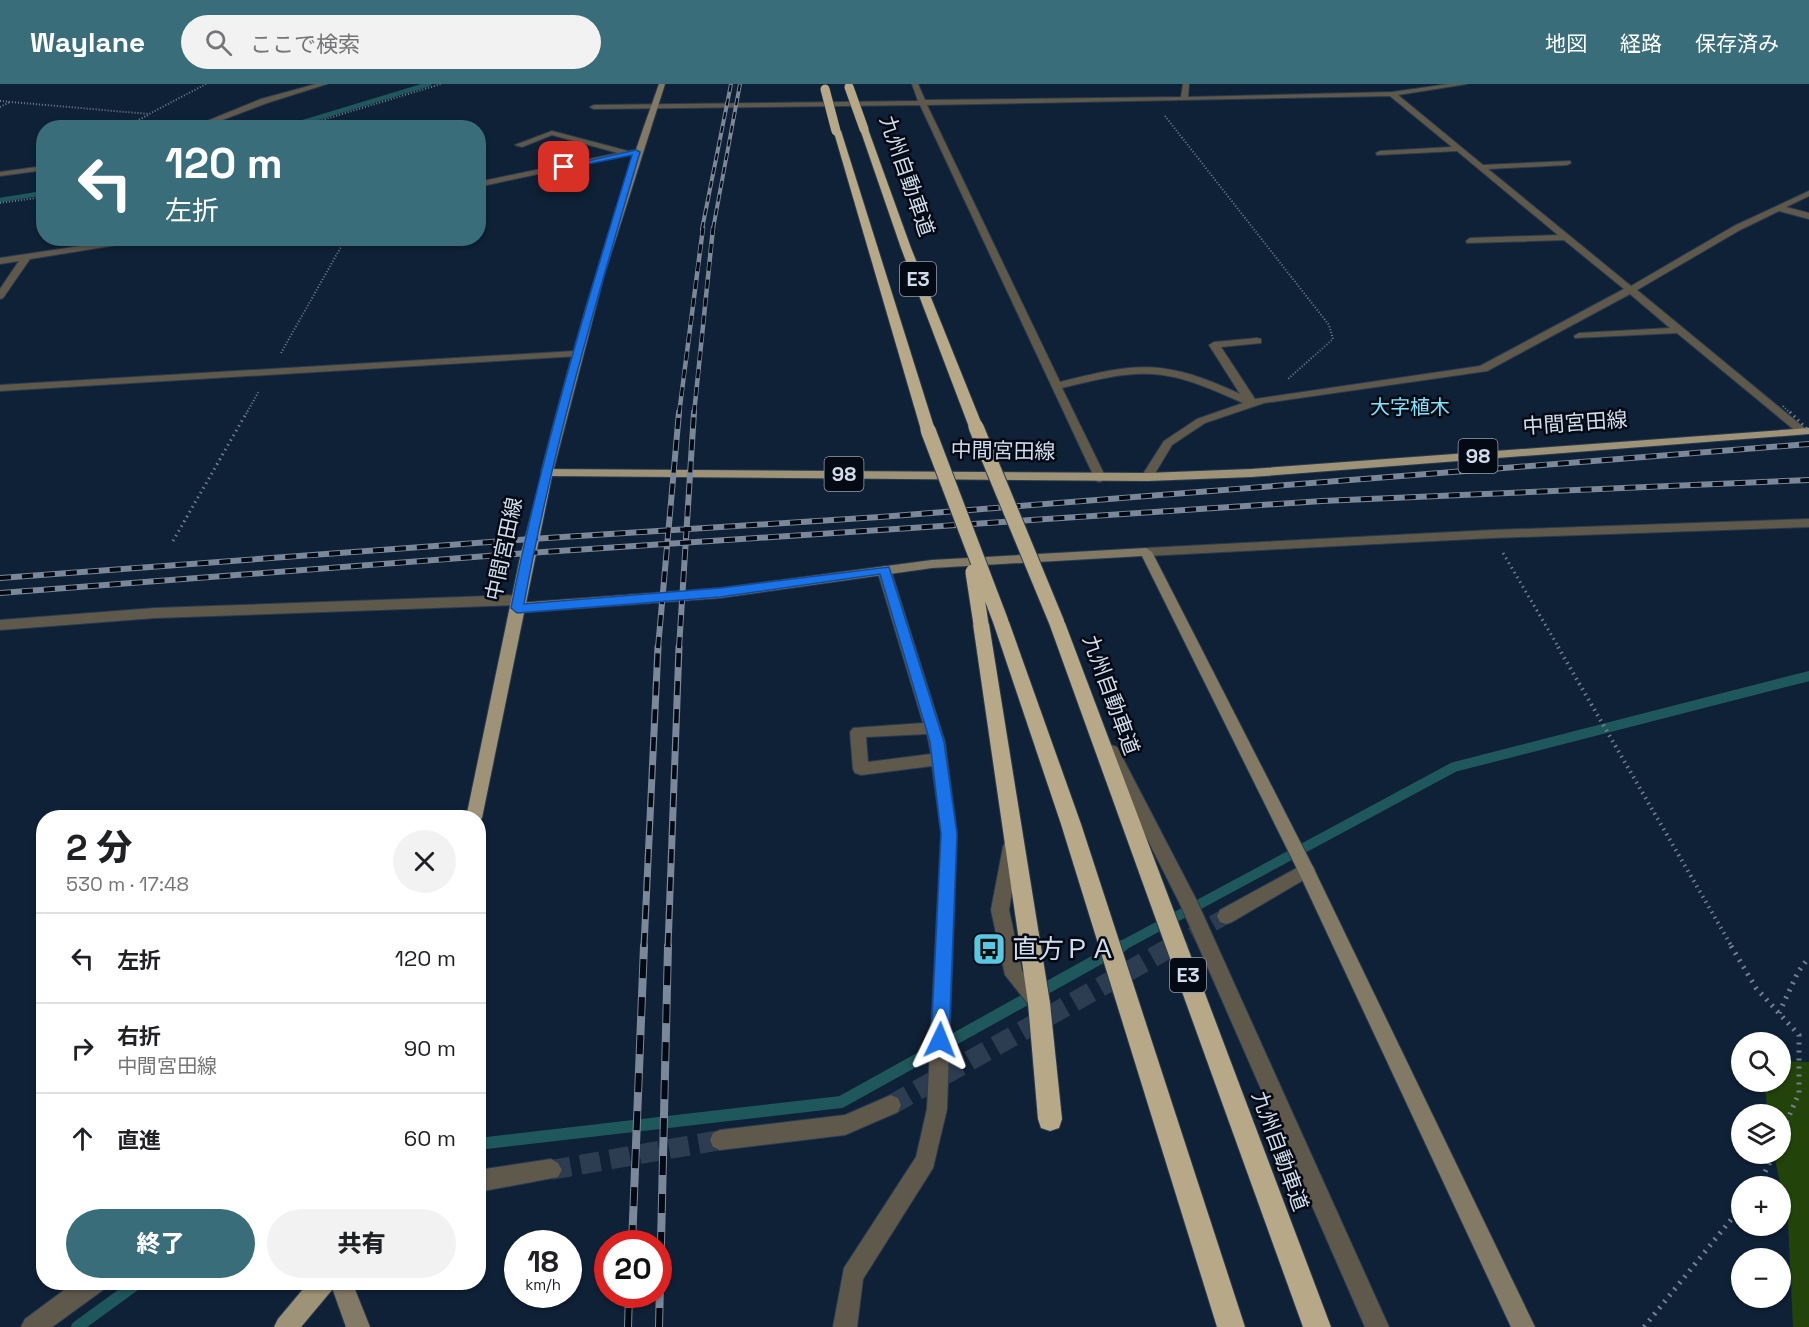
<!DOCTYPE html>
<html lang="ja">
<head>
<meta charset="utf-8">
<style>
	body { margin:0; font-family:"Space Grotesk","Noto Sans JP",sans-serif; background:#f2f2f2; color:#202124; height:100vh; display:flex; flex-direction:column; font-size:22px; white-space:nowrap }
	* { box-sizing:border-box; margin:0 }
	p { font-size:20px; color:#757577 }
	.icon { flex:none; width:33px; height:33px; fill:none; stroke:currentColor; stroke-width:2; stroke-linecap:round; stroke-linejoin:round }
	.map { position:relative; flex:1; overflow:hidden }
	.side { position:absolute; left:36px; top:726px; width:450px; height:480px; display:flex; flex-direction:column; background:#fff; border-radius:24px; box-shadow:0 2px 4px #0004 }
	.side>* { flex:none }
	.top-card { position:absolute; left:36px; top:36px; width:450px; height:126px; border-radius:24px; box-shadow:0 2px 4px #0004; background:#396d7a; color:#fff; overflow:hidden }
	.tools { position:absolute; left:1731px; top:948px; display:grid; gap:12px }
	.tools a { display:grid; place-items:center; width:60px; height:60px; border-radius:50%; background:#fff; box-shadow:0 2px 4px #0004; font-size:30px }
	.speed { position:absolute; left:504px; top:1146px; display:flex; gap:12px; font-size:30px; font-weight:700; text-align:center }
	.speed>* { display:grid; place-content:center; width:78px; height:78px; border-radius:50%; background:#fff; box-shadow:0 2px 4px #0004; line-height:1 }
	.speed small { font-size:15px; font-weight:400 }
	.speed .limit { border:9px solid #d22; background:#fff; color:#111 }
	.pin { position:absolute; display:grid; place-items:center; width:51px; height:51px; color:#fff; margin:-26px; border-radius:12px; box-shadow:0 3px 9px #0006 }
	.me { position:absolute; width:66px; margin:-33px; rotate:2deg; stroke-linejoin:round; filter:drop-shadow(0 0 4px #0008) }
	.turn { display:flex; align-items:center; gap:21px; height:126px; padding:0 30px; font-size:27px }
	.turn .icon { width:78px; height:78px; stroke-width:2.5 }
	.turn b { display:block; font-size:42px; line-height:51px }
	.round { display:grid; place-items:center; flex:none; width:63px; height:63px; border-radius:32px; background:#f2f2f2 }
	.headline { display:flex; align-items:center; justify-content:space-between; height:102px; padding:0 30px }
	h1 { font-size:36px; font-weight:800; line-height:45px }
	.button { display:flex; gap:12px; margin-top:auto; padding:12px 30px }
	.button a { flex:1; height:69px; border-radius:36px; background:#396d7a; color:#fff; font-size:24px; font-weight:800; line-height:69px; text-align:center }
	.button a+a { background:#f2f2f2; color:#202124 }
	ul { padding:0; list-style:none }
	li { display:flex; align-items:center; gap:18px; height:90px; padding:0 30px; border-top:2px solid #e0e0e0 }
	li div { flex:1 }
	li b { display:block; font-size:22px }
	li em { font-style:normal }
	header { display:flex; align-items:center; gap:36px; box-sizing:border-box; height:84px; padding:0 30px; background:#396d7a; color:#fff }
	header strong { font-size:28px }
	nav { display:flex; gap:33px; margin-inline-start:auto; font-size:21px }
	.search { width:420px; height:54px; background:#f2f2f2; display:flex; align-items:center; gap:15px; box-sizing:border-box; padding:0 21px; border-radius:33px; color:#757577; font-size:22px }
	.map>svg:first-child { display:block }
	.green { fill:#22430a }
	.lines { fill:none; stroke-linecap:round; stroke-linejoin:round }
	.stream-far2 { stroke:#1f585c; stroke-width:4.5 }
	.stream-far1 { stroke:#1f585c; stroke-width:10 }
	.stream { stroke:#1f585c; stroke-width:12 }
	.street-tunnel-far1 { stroke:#2c3d51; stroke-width:16; stroke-dasharray:16 8; stroke-linecap:butt }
	.street-tunnel { stroke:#2c3d51; stroke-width:20; stroke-dasharray:20 10; stroke-linecap:butt }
	.lane-casing { stroke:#2a3b4f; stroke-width:2 }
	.street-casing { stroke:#2a3b4f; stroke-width:2 }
	.secondary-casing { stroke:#2a3b4f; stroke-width:2 }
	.primary-casing { stroke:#2a3b4f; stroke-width:2 }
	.highway-casing { stroke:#2a3b4f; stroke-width:2 }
	.path-far3 { stroke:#717f91; stroke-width:2; stroke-dasharray:1 2; stroke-linecap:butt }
	.path-far2 { stroke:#717f91; stroke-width:3; stroke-dasharray:1.5 4; stroke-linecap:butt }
	.path-far1 { stroke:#717f91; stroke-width:4; stroke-dasharray:1.5 4.5; stroke-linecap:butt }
	.path { stroke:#717f91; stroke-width:5; stroke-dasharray:2 6; stroke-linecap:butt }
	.lane { fill:#5f594c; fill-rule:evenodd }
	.street { fill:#5f594c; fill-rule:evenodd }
	.secondary { fill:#837a65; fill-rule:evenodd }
	.primary { fill:#9e9377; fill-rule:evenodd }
	.highway { fill:#b7a988; fill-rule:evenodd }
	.rail-far4-casing { stroke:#7a889a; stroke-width:4 }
	.rail-far3-casing { stroke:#7a889a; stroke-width:4.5 }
	.rail-far2-casing { stroke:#7a889a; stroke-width:6 }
	.rail-far1-casing { stroke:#7a889a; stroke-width:7 }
	.rail-casing { stroke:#7a889a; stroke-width:8 }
	.rail-far4 { stroke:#040a14; stroke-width:2; stroke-dasharray:7; stroke-linecap:butt }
	.rail-far3 { stroke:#040a14; stroke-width:3; stroke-dasharray:9; stroke-linecap:butt }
	.rail-far2 { stroke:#040a14; stroke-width:4; stroke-dasharray:11; stroke-linecap:butt }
	.rail-far1 { stroke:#040a14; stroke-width:4.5; stroke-dasharray:14; stroke-linecap:butt }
	.rail { stroke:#040a14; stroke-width:6; stroke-dasharray:19; stroke-linecap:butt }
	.highway-bridge-far1-casing { stroke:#2a3b4f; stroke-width:10; stroke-linecap:butt }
	.highway-bridge-casing { stroke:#2a3b4f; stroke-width:17; stroke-linecap:butt }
	.path-bridge-far1 { stroke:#717f91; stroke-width:2; stroke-dasharray:1 2; stroke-linecap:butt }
	.path-bridge { stroke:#717f91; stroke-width:3; stroke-dasharray:1.5 4; stroke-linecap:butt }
	.highway-bridge-far1 { stroke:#b7a988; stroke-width:9 }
	.highway-bridge { stroke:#b7a988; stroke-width:15 }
	.route { fill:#1a73e8; stroke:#114b97; stroke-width:1.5 }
	.labels { text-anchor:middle; stroke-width:5; stroke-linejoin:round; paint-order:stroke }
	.shield { fill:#040a14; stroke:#949eab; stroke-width:1.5 }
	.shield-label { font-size:20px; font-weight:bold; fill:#d2ddec }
	.far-quarter-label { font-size:20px; fill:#81e5fe; stroke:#040a14 }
	.street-label { font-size:21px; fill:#d2ddec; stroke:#040a14 }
	.near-poi-label { font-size:26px; fill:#d2ddec; stroke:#040a14; text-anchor:start }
</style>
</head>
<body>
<header>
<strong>Waylane</strong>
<div class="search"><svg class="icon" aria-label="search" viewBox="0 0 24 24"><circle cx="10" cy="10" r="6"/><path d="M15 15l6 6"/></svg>ここで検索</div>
<nav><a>地図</a><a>経路</a><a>保存済み</a></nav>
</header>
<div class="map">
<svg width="1809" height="1243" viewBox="0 0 1809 1243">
	<rect width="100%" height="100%" fill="#0f2136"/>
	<path class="green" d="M1781,977L1809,978V1243H1793L1788,1138L1774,1070H1780V1030H1768L1764,998H1780Z"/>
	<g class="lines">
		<path class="stream-far2" d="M284,44L429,0
			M0,116L44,109"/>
		<path class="stream-far1" d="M1120,863L1454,683L1809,592"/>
		<path class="stream" d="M478,1060L841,1018L1122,862
			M77,1243L139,1198"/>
		<path class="street-tunnel-far1" d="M1171,863L1226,832"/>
		<path class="street-tunnel" d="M891,1021L1173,862
			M551,1086L720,1056"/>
		<g class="lane-casing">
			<path id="lane" d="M884,482L891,486L945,658L957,749L947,1025L933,1084L863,1195L857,1243H833L844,1184L916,1073L927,1025L941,749L932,682L861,691L855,689L853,685L850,648L853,644L923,639L877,486ZM927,650L931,670L868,678L866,653Z
				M1111,661L1117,663L1197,817L1389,1243H1365L1180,820L1103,667L1105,663Z
				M1011,756L1017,758L1019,763L1009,826L1022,887L1048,919L1046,925L1039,928L1032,925L1005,891L991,826L1003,763L1005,758Z"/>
		</g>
		<g class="street-casing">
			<path id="street" d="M316,0H327L267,19L201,44H190L261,15Z
				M912,0H918L925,16L1181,13L1183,0H1189L1188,13L1392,8L1449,0H1467L1398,11L1483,81L1570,77L1571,79L1567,81L1488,85L1631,202L1734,142L1809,107V112L1786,123L1809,129V135L1779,127L1740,146L1637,206L1808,347L1802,350L1798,349L1677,249L1575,254L1574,252L1579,249L1670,244L1630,210L1487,287L1264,319L1205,339L1172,361L1151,396L1147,397L1141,393L1164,357L1197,335L1243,319C1164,283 1145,283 1062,304L1106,394L1100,398L1096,397L920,21L594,25L590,23L594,21L918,17ZM1390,12L1452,63L1380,67L1376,69L1377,71L1457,67L1558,151L1470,154L1466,157L1467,159L1564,156L1624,205L1480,282L1255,315L1221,263L1261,259V255L1257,254L1214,258L1209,261L1240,310C1164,275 1139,278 1060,298L927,21Z
				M552,47L628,67L636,66L640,68L478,103V98L618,69L552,51L522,63L515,61Z
				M44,82V86L0,92V88Z
				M134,154H160L30,175L3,214L0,215V205L19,177L0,180V174Z
				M575,267L580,270L579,272L0,307V301Z
				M1809,435V443L1492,454L1146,472L1140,468L1146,464L1492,446Z
				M519,511L526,516L519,521L155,534L0,546V536L155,524Z
				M1306,779L1312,781L1315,786L1312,791L1232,838L1226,840L1220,838L1217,832L1220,826Z
				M891,1011L898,1014L901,1021L898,1028L845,1051L720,1066L713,1063L710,1056L713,1049L720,1046L845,1031Z
				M551,1075L558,1079L562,1086L558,1093L478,1108V1086Z
				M75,1198H106L103,1206L52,1243H21L25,1235Z"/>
		</g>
		<g class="secondary-casing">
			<path id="secondary" d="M659,0H665L604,192L553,388L547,392L543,391L541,388C574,257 613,127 659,0Z
				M1146,464L1152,468L1312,781L1535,1243H1511L1299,789L1142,472L932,484L720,514L517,529L510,524L517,519L720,504L932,476Z
				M330,1198H352L370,1243H346Z"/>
		</g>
		<g class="primary-casing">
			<path id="primary" d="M1809,344V350L1251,393L1147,397L552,392L482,734L478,739V734H466L521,469L543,385L1147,389L1251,385Z
				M309,1198H335L332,1206L301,1243H274L278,1235Z"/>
		</g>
		<g class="highway-casing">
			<path id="highway" d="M864,42L868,45L911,164L983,343L981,346L976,347L969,343L901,164L860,45Z
				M833,45L841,47L935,346L933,349H923L921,346Z
				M1001,532L1009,538L1081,740L1245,1243H1217L1061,740L993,538Z
				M1057,533L1065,539L1331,1243H1303L1049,539Z
				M981,534L989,540L1050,919L1062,1035L1059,1044L1050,1047L1041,1044L1038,1035L1028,919L973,540Z"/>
		</g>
		<path class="path-far3" d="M0,17L149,30L206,0
			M0,23L10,18
			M1165,32L1329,241L1333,255L1288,295
			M123,44L148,31
			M296,44L441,0
			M0,119L44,113
			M281,269L346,154
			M246,330L259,307"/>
		<path class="path-far2" d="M173,457L247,328
			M1503,469L1559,564"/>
		<path class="path-far1" d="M1558,563L1732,863"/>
		<path class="path" d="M1731,862L1756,904L1799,951V1009L1780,1053
			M1779,929L1798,888L1809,873
			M1758,1102L1774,1070
			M1644,1243L1742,1122"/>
		<use href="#lane" class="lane"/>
		<use href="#street" class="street"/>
		<use href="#secondary" class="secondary"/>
		<use href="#primary" class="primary"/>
		<use href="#highway" class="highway"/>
		<g class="rail-far4-casing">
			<path id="rail-far4" d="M702,145L731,0
				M713,145L740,0"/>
		</g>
		<g class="rail-far3-casing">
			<path id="rail-far3" d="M679,330L703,144
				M694,330L713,144"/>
		</g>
		<g class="rail-far2-casing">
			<path id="rail-far2" d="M0,494L531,455L880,433L1809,360
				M0,509L528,469L1322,417L1809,396
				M658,564L679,328
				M679,564L694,328"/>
		</g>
		<g class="rail-far1-casing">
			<path id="rail-far1" d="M644,863L658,563
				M668,863L679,563"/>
		</g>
		<g class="rail-casing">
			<path id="rail" d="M632,1160L644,862
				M628,1243L629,1210
				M659,1243L668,862"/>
		</g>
		<use href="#rail-far4" class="rail-far4"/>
		<use href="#rail-far3" class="rail-far3"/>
		<use href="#rail-far2" class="rail-far2"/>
		<use href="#rail-far1" class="rail-far1"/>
		<use href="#rail" class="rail"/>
		<g class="highway-bridge-far1-casing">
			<path id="highway-bridge-far1" d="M849,3L864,45
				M825,5L836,47"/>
		</g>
		<g class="highway-bridge-casing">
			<path id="highway-bridge" d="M976,343L1057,539
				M928,346L1001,538
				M973,488L981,540"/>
		</g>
		<path class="path-bridge-far1" d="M1783,322L1791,330"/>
		<path class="path-bridge" d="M1790,328L1809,347"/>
		<use href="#highway-bridge-far1" class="highway-bridge-far1"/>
		<use href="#highway-bridge" class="highway-bridge"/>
	</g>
	<path class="route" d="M636,66L640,68C596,217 552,366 524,520L720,504L889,483L944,658L957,750L949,956L946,962L940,964L934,962L931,956L941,750L930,658L880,490L720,513L517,529L511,524C541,371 586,221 632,71L564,85L561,83Z"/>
	<defs>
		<g id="bus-square" transform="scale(1.725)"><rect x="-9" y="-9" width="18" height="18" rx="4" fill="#58c9e3" stroke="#040a14"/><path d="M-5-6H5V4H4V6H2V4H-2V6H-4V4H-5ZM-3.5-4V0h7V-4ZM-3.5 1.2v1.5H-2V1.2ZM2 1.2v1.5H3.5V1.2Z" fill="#111"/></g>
	</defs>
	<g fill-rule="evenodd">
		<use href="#bus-square" x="989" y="865"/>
	</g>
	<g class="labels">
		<g class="shield">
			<rect x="900" y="178" width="36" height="34" rx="4.5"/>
			<rect x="1458.5" y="355" width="39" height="34" rx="4.5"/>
			<rect x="824.5" y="373" width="39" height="34" rx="4.5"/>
			<rect x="1170" y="874" width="36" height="34" rx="4.5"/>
		</g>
		<g class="shield-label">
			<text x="918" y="202">E3</text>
			<text x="1478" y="379">98</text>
			<text x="844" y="397">98</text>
			<text x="1188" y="898">E3</text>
		</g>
		<g class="far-quarter-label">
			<text x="1410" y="330">大字植木</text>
		</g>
		<g class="street-label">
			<text transform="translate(907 92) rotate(71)" y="7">九州自動車道</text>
			<text transform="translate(1575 339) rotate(-4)" y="7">中間宮田線</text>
			<text transform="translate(1003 367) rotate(1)" y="7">中間宮田線</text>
			<text transform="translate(504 465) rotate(-78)" y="7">中間宮田線</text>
			<text transform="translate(1111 611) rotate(70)" y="7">九州自動車道</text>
			<text transform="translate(1280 1067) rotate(70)" y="7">九州自動車道</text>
		</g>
		<g class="near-poi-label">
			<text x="1012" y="874">直方ＰＡ</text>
		</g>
	</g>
</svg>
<div class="tools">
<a><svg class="icon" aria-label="search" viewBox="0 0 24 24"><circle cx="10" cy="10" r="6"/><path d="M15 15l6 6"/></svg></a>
<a><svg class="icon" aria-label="layers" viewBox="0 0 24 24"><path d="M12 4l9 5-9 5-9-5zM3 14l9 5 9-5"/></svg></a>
<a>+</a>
<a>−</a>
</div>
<div class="speed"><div>18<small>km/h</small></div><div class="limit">20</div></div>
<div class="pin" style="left:564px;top:83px;background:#d93025"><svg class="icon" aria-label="arrive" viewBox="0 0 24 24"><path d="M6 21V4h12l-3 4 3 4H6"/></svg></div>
<svg class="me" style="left:940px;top:956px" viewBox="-20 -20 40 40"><path d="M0-17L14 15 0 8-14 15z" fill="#1a73e8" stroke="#fff" stroke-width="4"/></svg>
<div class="top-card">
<div class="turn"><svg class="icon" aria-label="left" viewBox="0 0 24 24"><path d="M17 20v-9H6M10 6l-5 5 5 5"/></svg><div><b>120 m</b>左折</div></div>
</div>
<section class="side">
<div class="headline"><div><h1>2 分</h1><p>530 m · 17:48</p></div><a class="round"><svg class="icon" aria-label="close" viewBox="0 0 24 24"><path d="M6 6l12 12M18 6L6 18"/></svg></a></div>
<ul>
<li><svg class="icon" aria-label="left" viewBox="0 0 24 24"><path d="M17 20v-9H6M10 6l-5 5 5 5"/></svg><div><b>左折</b></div><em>120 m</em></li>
<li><svg class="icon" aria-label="right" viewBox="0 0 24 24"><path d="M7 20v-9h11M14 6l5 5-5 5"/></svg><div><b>右折</b><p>中間宮田線</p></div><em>90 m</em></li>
<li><svg class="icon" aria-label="ahead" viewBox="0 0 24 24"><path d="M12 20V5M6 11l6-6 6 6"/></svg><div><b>直進</b></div><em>60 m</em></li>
</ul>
<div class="button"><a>終了</a><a>共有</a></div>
</section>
</div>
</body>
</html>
